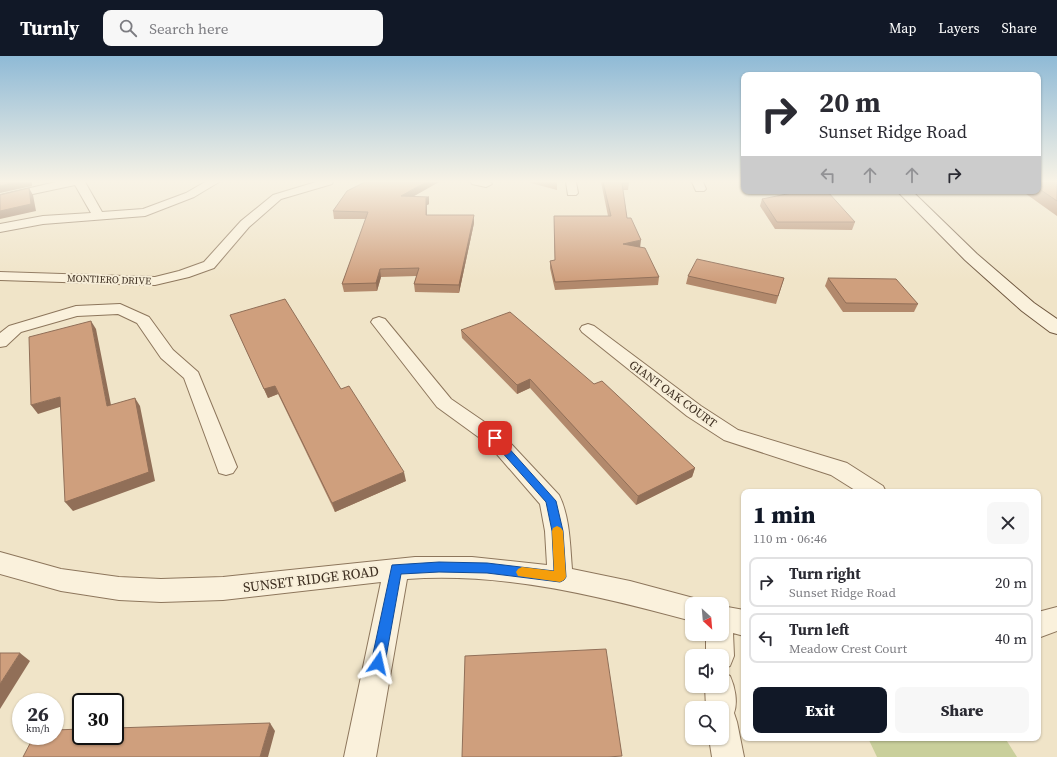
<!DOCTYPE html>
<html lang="en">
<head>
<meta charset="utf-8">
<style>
	body { margin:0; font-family:"Source Serif 4",serif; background:#f7f7f7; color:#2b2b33; height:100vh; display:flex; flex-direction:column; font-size:15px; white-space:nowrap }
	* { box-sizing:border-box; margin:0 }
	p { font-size:13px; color:#7c7c81 }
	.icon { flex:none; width:22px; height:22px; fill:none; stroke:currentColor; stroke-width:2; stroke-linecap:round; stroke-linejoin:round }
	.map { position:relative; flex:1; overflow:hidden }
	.drawer { position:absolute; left:741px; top:433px; width:300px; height:252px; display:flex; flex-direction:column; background:#fff; border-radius:8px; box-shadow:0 1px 3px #0004 }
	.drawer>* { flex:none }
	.top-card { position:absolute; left:741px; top:16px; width:300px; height:122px; border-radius:8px; box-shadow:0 1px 3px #0004; background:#fff; color:#2b2b33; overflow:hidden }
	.needle { width:26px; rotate:154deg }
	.fabs { position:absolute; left:685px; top:541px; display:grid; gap:8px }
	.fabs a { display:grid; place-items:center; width:44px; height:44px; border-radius:8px; background:#fff; box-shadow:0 1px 3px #0004; font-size:20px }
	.speed { position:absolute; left:12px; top:637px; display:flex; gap:8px; font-size:20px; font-weight:700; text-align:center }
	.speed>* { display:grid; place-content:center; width:52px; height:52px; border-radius:50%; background:#fff; box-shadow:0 1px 3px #0004; line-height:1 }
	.speed small { font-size:10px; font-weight:400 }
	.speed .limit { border:2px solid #111; border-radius:6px; background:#fff; color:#111 }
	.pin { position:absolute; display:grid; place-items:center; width:34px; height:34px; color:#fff; margin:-17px; border-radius:8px; box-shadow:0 2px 6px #0006 }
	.me { position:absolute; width:44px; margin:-22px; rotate:11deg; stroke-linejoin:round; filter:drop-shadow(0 0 3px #0008) }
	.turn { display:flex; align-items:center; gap:14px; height:84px; padding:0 12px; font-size:18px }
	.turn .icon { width:52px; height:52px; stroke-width:2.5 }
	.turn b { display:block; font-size:28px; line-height:34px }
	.lanes { display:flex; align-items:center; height:38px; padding:0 12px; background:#0003; justify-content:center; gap:20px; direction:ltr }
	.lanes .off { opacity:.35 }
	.round { display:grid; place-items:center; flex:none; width:42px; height:42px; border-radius:8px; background:#f7f7f7 }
	.overview { display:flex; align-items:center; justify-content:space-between; height:68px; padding:0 12px }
	h1 { font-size:24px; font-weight:800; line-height:30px; color:#111827 }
	.button { display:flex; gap:8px; margin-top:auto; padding:8px 12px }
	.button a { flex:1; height:46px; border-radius:8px; background:#111827; color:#fff; font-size:16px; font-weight:800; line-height:46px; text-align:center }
	.button a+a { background:#f7f7f7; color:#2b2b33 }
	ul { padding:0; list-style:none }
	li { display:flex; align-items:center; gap:12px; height:50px; margin:0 8px 6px; padding:0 4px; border:2px solid #e1e1e2; border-radius:8px }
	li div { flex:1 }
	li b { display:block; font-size:15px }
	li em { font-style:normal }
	header { display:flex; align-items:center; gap:24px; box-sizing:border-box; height:56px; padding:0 20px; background:#111827; color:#fff }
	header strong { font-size:19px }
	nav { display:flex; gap:22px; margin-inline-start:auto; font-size:14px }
	.search { width:280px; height:36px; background:#f7f7f7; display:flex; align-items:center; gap:10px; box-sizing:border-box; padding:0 14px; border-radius:8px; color:#7c7c81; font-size:15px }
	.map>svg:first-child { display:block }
	.green { fill:#c9cf9b }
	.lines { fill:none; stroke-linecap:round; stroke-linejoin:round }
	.street-casing { stroke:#8d765c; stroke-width:2 }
	.secondary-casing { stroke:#6f573f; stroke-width:2 }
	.street { fill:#faf1dc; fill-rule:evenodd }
	.secondary { fill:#faf1dc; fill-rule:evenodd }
	.wall { fill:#b2896c }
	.shaded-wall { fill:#916f58 }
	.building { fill:#cf9f7d; stroke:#916f58 }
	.route { fill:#1a73e8; stroke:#114b97 }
	.slow { fill:#f59e0b }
	.labels { text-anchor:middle; stroke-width:4; stroke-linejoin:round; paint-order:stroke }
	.far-street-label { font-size:10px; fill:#3d2e20; stroke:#f7eed8 }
	.street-label { font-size:12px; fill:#3d2e20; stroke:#f7eed8 }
	.near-street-label { font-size:14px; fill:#3d2e20; stroke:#f7eed8 }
</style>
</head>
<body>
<header>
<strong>Turnly</strong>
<div class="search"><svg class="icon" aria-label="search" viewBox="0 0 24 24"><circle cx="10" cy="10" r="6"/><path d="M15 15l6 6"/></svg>Search here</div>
<nav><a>Map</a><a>Layers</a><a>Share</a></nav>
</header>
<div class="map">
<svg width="1057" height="701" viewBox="0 0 1057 701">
	<rect width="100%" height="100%" fill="#f0e4c8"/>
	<path class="green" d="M868,682H1005L1017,701H877Z"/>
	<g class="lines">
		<g class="street-casing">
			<path id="street" d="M56,126H85L102,156L143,153L186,137L205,126H219L194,141L145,160L43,168L0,176V168L43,160L91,157L75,129L0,145V139Z
				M316,126H333L332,128L281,143L249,171L214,212L189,221L155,229L0,224V216L155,221L179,215L204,206L241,165L273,139Z
				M471,126H490L492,128L486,131L472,128Z
				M566,126H576L578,137L576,139H568Z
				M692,126H703L706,133L704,135H696Z
				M120,248L149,261L173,294L198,316L237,411L233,417L226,419L219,417L184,322L161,302L137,267L118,258L77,260L21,276L6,290L0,291V277L9,270L76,250Z
				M379,261L385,263L451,343L502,378L559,439C570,461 570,489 572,513L630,525L701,544L703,548H692V565C599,540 504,516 407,523L376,701H344L381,526L223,544L161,546L119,544L61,535L0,518V496L61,513L119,521L161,523L223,521L415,501H472L547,509L545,475L540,448L488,388L437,351L371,266L373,263Z
				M588,268L594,270L701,350L738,374L847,407L883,430L886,436H858L831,419L724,384L687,360L582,276L580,273L582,270Z
				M722,550L744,554V580L733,577L734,600L730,610L722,613V600H706V578H722Z
				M1057,551V575L1038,582V556Z
				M722,616L730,620C735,631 738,646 734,657L737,666L744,701H712L709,682H722V652H706L705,630H722Z"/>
		</g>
		<g class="secondary-casing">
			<path id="secondary" d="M897,135H912L977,198L1034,247L1057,263V278L1050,276L1022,255L965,204Z"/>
		</g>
		<use href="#street" class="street"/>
		<use href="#secondary" class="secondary"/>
	</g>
	<path class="wall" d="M531,126H557V134L531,127Z
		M601,126H629L628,134H623L627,162L640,191L659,221L658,229L555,234L550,212V205L555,204L554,160H608Z
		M1038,126H1057V160L1022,135H1038Z
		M414,140L429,148L427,149V159L474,167L459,237L415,236L414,228L417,220L381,221L377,235L344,236L342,228L366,163H334L333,155Z
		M762,143L855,166L852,174L775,173L760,150Z
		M688,220L784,222L776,248L686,228Z
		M828,222L918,248L914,256H843L825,230Z
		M230,259L341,333L406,425L335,456L278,338L268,342Z
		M461,274L594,328L695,412L692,421L636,449L530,332L517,338L462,282Z"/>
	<path class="shaded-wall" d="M15,126H32V130L0,137V130Z
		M426,126H439L402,147L401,140Z
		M29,132L33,139L36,155L0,163V155Z
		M429,141V148L427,149V166L426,159V142Z
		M474,159V167L459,237V229Z
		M641,184L640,192L623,188Z
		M380,213L381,221L377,235L376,227Z
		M91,265L96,273L113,359L107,350Z
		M530,323V332L517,338V329Z
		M275,330L278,338L268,342L264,333Z
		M60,341L66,349L38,358L31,349Z
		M135,342L140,350L155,425L73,455L65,446Z
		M695,412L692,421L636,449L638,440Z
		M404,416L406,425L335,456L332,447Z
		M20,597L30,605L0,653V628Z
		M270,667L275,675L268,701H260Z"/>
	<path class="building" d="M0,126H15L0,130Z
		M365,126H426L401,140L429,141L426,142V159H474L459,229L414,228L419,212L380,213L376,227L342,228L368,156L333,155L347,135Z
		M603,126H629V127H622L627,162H631L641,184L623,188L645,192L659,221L555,226L550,205L555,204L554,160H611Z
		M1038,126H1057V145L1038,132Z
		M29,132L31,148L0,155V139Z
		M802,135H827L855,166H777L762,143Z
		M697,203L784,222L778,240L688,220Z
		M828,222L896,223L918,248L846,247Z
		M285,243L341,333L349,330L404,416L332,447L275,330L264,333L230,259Z
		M510,256L594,328L602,325L695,412L638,440L530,323L517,329L461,274Z
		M91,265L107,350L135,342L149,416L65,446L60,341L31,349L29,281Z
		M606,593L622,700L608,701H462L465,600Z
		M0,597H20L0,628Z
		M270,667L260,701H23L34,680H55V674L81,673V680H115V672Z"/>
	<linearGradient id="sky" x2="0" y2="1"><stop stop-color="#8fbad6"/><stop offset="0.56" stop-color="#f8f3e6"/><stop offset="1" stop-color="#f8f3e6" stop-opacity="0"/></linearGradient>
	<rect width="1057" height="224" fill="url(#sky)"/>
	<path class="route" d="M495,379L498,380L556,445L563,475L566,521L564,524L560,526L487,517L439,516L401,518L385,607L383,612L378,614L373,612L371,607L392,509L439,506L487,507L554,515L552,475L546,446L492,385L490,382Z"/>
	<path class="slow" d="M557,470L561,472L563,475L566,521L564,524L560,526L518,520L516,516L518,513L522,511L554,515L552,475L553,472Z"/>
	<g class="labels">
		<g class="far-street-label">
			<text transform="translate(109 223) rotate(2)" y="4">MONTIERO DRIVE</text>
		</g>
		<g class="street-label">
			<text transform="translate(673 338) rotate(36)" y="4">GIANT OAK COURT</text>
		</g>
		<g class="near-street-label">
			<text transform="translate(311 523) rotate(-7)" y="5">SUNSET RIDGE ROAD</text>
		</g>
	</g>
</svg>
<div class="fabs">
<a><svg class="needle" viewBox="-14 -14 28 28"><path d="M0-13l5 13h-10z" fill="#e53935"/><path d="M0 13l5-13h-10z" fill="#7c7c81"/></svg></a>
<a><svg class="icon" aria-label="sound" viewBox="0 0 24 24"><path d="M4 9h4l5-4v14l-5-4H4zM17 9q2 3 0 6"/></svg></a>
<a><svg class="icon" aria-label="search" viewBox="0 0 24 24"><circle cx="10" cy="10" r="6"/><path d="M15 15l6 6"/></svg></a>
</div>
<div class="speed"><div>26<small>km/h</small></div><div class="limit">30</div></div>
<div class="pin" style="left:495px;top:382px;background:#d93025"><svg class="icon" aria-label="arrive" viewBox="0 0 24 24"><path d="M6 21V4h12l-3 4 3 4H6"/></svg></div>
<svg class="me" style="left:378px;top:607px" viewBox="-20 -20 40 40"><path d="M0-17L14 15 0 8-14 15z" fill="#1a73e8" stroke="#fff" stroke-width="4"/></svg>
<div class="top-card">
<div class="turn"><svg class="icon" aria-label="right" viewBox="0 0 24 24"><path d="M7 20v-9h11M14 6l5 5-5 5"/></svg><div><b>20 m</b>Sunset Ridge Road</div></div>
<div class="lanes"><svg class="icon off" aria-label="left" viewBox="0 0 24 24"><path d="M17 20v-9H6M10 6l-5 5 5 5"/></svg><svg class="icon off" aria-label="ahead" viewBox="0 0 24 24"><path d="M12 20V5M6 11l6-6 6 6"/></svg><svg class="icon off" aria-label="ahead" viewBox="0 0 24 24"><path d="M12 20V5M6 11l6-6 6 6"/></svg><svg class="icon" aria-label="right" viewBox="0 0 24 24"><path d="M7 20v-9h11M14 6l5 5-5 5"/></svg></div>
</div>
<section class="drawer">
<div class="overview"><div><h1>1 min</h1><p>110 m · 06:46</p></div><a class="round"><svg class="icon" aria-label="close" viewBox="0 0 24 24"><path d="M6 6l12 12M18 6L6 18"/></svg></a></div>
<ul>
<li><svg class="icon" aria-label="right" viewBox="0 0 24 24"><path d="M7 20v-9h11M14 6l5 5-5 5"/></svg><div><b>Turn right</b><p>Sunset Ridge Road</p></div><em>20 m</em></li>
<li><svg class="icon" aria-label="left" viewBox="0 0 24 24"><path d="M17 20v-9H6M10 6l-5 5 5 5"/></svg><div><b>Turn left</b><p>Meadow Crest Court</p></div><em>40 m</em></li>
</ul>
<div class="button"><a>Exit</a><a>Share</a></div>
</section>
</div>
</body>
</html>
